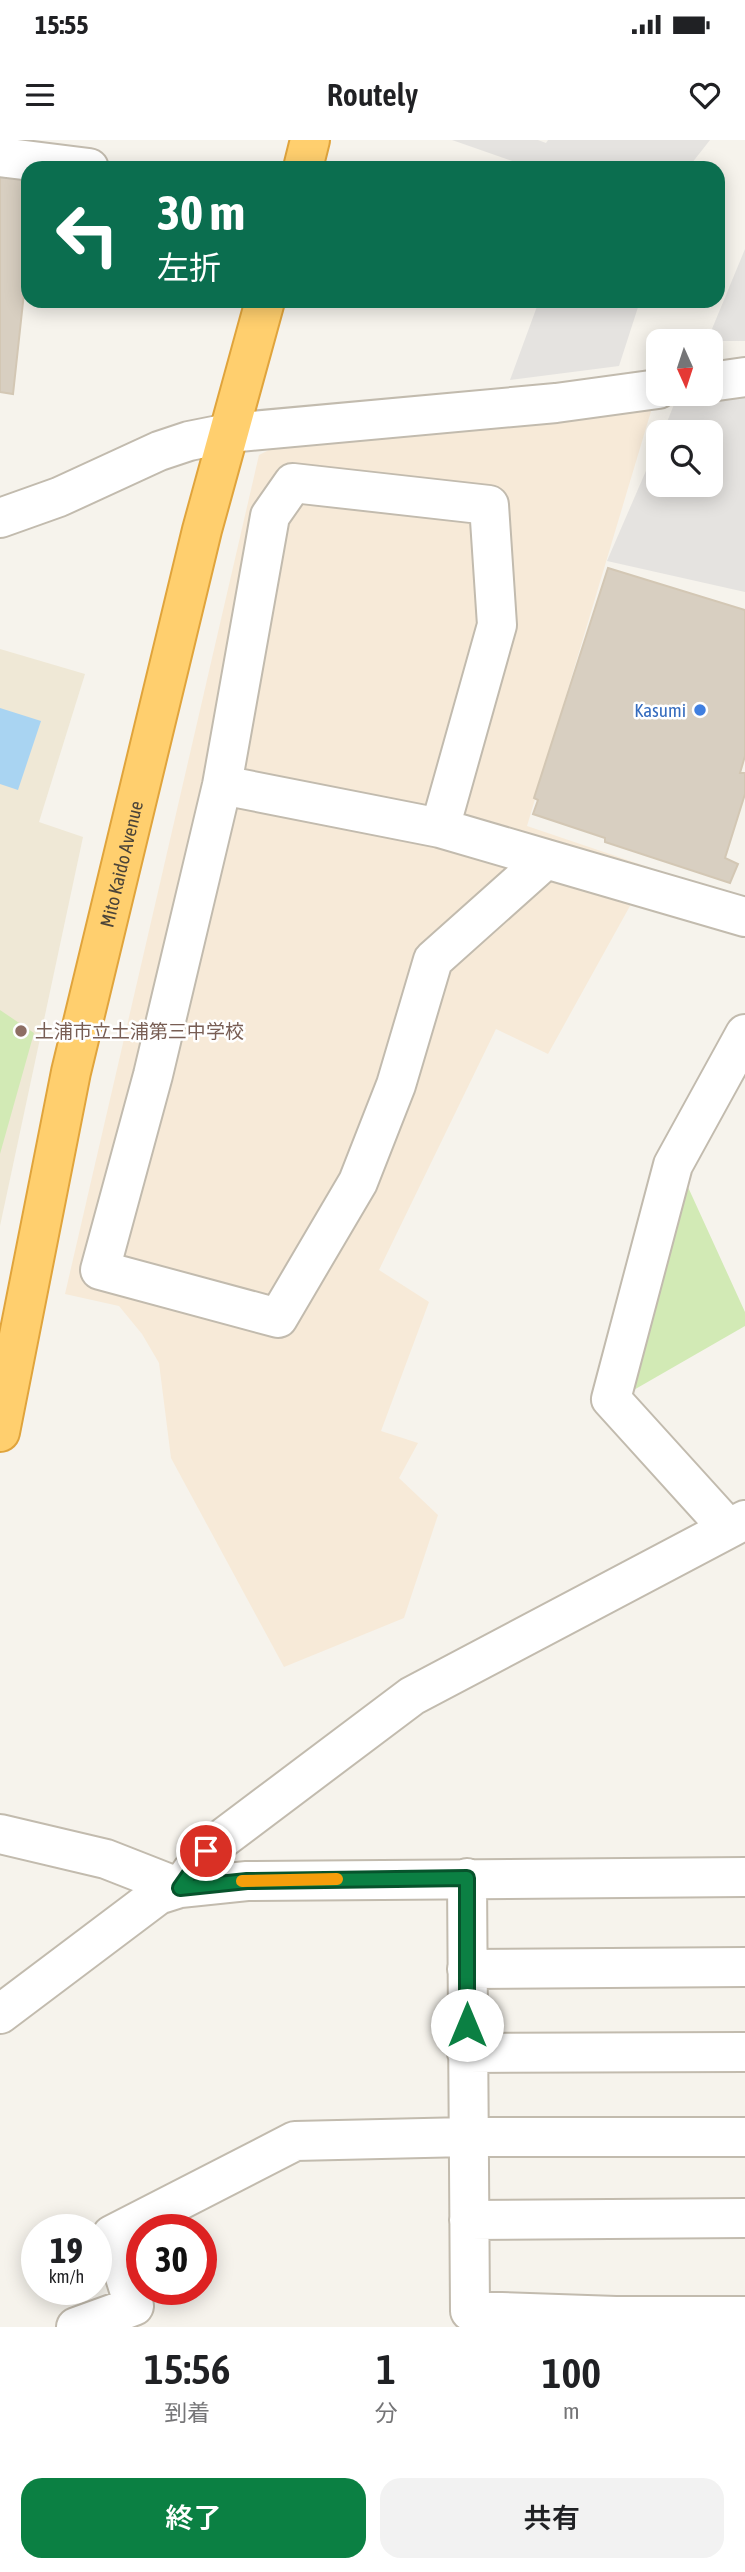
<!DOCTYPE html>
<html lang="ja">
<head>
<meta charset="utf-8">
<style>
	body { margin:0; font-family:"Asap Condensed","Noto Sans JP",sans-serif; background:#f2f2f2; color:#202124; height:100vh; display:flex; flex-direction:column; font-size:26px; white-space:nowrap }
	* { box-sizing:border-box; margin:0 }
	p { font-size:23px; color:#757577 }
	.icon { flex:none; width:38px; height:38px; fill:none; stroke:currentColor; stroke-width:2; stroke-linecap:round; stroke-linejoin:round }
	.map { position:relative; height:2187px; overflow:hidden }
	.side { display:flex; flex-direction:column; background:#fff; flex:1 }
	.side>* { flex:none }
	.top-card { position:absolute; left:21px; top:21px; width:704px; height:147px; border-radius:21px; box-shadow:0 4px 18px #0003; background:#0b6e4f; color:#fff; overflow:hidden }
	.needle { width:46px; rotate:177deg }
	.controls { position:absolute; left:646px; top:189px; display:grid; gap:14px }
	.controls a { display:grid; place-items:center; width:77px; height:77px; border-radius:14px; background:#fff; box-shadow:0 4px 18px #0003; font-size:35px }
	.speed { position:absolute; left:21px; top:2074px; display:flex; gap:14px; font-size:35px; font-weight:700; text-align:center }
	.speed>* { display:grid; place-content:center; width:91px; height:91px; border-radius:50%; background:#fff; box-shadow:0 4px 18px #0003; line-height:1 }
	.speed small { font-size:18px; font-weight:400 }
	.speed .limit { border:10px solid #d22; background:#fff; color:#111 }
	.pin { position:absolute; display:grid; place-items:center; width:60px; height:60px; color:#fff; margin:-30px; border:4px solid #fff; border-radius:50%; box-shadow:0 2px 7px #0007 }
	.me { position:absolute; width:77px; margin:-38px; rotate:0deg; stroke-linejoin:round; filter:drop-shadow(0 0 5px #0008) }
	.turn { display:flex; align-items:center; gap:24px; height:147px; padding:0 21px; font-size:32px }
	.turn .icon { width:91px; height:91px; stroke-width:2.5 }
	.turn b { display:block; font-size:49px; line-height:60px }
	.eta { display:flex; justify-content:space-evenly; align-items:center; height:119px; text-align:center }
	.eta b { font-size:42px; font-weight:600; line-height:49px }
	.button { display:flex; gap:14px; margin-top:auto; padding:14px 21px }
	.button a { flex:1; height:80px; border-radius:21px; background:#0b8043; color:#fff; font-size:28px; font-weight:600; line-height:80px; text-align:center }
	.button a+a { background:#f2f2f2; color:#202124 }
	.status { display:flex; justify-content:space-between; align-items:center; height:49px; padding:0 35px; background:#fff; direction:ltr }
	.status svg { height:19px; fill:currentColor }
	header { display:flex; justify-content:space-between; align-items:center; height:91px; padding:0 21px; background:#fff; font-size:32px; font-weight:600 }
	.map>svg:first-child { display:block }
	.commercial { fill:#f7ead8 }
	.education { fill:#efe8d6 }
	.green { fill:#d2eab5 }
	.parking { fill:#e5e3e0 }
	.water { fill:#a9d4f2 }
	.building { fill:#d8cfc1; stroke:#d3c7b4; stroke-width:2 }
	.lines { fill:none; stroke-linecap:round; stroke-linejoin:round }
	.minor-casing { stroke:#c2bbae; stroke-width:42 }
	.highway-casing { stroke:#e0a43c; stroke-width:42 }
	.minor { stroke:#fff; stroke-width:38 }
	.highway { stroke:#ffcf6e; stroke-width:38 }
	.route-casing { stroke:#07532c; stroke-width:18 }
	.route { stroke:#0b8043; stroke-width:12 }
	.slow { stroke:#f59e0b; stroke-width:12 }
	.shop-dot { fill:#3f7fe0; stroke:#fff; stroke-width:2.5 }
	.education-dot { fill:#8d6e63; stroke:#fff; stroke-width:2.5 }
	.labels { text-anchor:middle; stroke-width:5; stroke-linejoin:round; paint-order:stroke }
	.shop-label { font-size:19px; fill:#366cbe; stroke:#fff; text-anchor:end }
	.street-label { font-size:19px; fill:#4b4439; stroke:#fff }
	.education-label { font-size:19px; fill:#785e54; stroke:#fff; text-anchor:start }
</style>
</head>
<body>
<div class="status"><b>15:55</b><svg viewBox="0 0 49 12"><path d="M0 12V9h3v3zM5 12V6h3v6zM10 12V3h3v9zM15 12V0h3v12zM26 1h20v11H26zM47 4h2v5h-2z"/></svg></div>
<header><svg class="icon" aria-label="menu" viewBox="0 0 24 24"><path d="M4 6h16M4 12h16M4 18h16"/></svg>Routely<svg class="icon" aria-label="heart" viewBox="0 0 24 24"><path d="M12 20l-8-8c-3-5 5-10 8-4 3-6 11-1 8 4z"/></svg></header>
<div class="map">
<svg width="745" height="2187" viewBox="0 0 745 2187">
	<rect width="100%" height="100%" fill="#f6f3ec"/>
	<path class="commercial" d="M652,268L527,686L651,728L548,914L496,889L379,1130L429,1162L381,1291L418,1303L399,1338L438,1375L404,1478L284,1527L171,1318L159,1223L142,1194L119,1166L65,1154L259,315L281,304Z"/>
	<path class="education" d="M0,509L85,534L39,682L83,697L0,1086Z"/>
	<path class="green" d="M0,870L34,893L0,1014Z
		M682,1034L745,1172V1186L625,1255Z"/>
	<path class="parking" d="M452,0H538L546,3L548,0H710L688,28H532Z
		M745,109V201H707Z
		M539,161H640L619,226L510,240Z
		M745,254V452L607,421L658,303V345H710V292H663L675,262Z"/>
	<path class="water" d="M0,568L41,581L18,650L0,644Z"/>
	<path class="building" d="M0,37L28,39V116L13,254L0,252Z
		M608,428L745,470V616L740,633H745V654L725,718L738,724L730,743L605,702V698L533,674L538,660L534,658Z"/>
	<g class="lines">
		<g class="minor-casing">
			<path id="minor" d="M0,17L89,28
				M710,242L745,237
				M0,378L59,357L159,311L189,301L229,293L556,263L658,249
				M222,645L440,688L546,719L433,820L396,945L358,1042L278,1178L100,1130L153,935L222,645L270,376L293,343L489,365L497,485L440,688
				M546,719L745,777
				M727,1387L611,1259L673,1025L745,894
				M0,1694L106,1719L180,1748
				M467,1738L470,2171L616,2176H745
				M180,1748L206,1711L412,1556L745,1380
				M467,1829L745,1827
				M0,1874L158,1755L180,1748L247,1741L745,1737
				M467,1913L745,1912
				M469,2080L745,2078
				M76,2187L134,2166L112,2095L295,2001L467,1997H745"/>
		</g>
		<g class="highway-casing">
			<g id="highway">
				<path d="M303,28L310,0"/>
				<path id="s1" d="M0,1292L71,932L202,390L265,161"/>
			</g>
		</g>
		<use href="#minor" class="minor"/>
		<use href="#highway" class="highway"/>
	</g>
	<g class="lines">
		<g class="route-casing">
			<path id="route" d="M206,1711L180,1748L247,1741L467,1738V1885"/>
		</g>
		<use href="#route" class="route"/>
		<path class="slow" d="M242,1741L337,1739"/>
	</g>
	<circle class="shop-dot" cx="700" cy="570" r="7"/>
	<circle class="education-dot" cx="21" cy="891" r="7"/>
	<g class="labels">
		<g class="shop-label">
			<text x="686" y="577">Kasumi</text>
		</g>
		<g class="street-label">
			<text dy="7" stroke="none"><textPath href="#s1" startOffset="581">Mito Kaido Avenue</textPath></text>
		</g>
		<g class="education-label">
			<text x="35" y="898">土浦市立土浦第三中学校</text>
		</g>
	</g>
</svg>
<div class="controls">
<a><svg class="needle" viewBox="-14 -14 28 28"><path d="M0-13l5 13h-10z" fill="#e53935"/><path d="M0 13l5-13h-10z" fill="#757577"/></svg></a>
<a><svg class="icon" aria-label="search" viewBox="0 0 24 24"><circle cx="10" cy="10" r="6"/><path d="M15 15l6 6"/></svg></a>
</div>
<div class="speed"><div>19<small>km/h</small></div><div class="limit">30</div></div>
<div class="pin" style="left:206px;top:1711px;background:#d93025"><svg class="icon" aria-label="arrive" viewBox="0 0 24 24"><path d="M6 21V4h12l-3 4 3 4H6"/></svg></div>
<svg class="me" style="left:467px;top:1885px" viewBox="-20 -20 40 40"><circle r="19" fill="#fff"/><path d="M0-13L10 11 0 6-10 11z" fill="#0b8043"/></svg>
<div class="top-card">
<div class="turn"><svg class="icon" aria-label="left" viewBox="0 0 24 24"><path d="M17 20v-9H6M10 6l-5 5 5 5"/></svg><div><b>30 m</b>左折</div></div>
</div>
</div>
<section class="side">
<div class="eta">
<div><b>15:56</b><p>到着</p></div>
<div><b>1</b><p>分</p></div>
<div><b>100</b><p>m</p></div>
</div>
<div class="button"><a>終了</a><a>共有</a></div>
</section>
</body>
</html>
